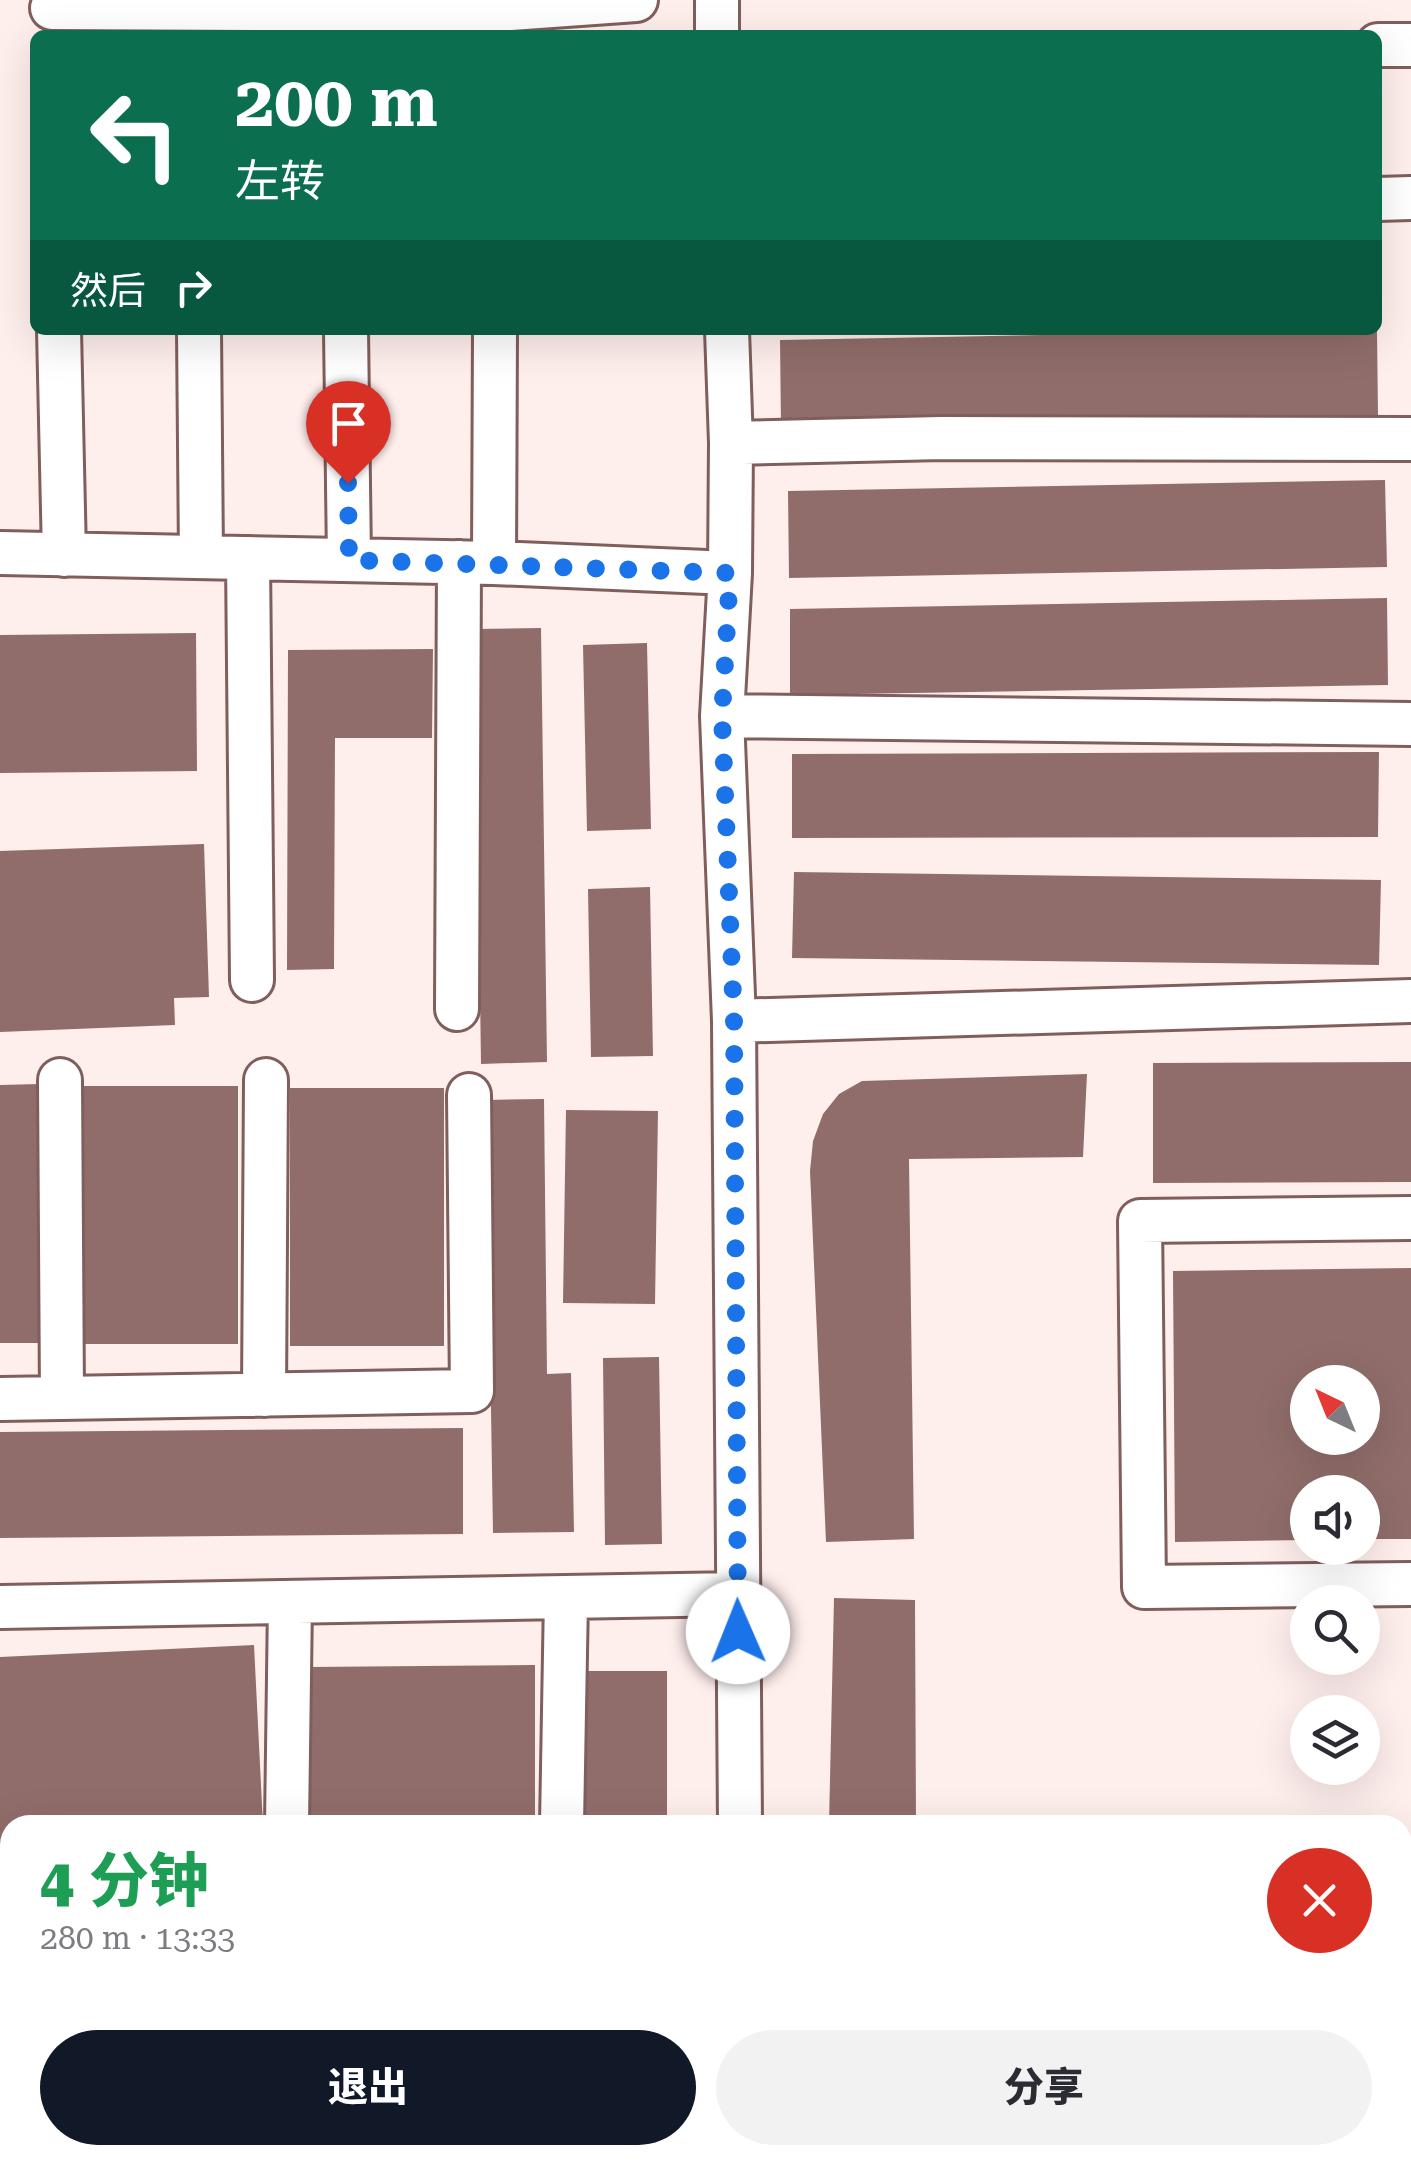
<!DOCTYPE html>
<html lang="zh">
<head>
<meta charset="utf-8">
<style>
	body { margin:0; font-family:"Roboto Serif","Noto Sans SC",serif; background:#f2f2f3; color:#2b2b33; height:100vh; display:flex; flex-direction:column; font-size:38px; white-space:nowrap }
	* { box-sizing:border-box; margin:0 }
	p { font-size:32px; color:#7c7c81 }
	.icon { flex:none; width:55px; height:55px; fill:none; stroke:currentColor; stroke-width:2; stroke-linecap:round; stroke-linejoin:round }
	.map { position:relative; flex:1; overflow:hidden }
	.sheet { position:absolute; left:0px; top:1815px; width:1412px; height:350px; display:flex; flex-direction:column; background:#fff; border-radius:30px 30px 0 0; box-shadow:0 10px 40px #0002 }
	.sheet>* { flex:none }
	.guide { position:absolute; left:30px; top:30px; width:1352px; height:305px; border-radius:15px; box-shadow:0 10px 40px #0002; background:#0b6e4f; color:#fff; overflow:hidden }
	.needle { width:65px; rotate:317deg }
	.buttons { position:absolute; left:1290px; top:1365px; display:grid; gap:20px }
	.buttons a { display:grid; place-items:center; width:90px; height:90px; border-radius:50%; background:#fff; box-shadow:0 10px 40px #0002; font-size:50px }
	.pin { position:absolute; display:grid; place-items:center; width:85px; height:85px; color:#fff; margin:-102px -42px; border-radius:50% 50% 50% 0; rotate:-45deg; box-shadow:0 0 10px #0007 }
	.pin .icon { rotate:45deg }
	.me { position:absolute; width:110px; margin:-55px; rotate:359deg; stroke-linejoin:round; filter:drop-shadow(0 0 8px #0008) }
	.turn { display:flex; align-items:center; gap:35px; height:210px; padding:0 40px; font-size:45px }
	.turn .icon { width:130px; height:130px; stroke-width:2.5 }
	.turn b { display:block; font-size:70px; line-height:85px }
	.then { display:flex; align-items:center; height:95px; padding:0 40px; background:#0003; gap:20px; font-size:38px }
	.round { display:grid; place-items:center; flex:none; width:105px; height:105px; border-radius:52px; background:#f2f2f3 }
	.head { display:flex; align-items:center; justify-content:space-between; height:170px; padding:0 40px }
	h1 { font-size:60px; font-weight:800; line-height:75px; color:#1e9e55 }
	.primary-button { display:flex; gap:20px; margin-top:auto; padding:20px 40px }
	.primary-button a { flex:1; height:115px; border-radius:60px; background:#111827; color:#fff; font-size:40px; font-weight:800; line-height:115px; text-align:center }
	.primary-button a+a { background:#f2f2f3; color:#2b2b33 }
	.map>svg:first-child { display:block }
	.building { fill:#906d6a; fill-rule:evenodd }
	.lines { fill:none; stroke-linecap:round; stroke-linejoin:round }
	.minor-casing { stroke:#805e5b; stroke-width:48 }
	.minor { stroke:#fff; stroke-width:42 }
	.route { stroke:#1a73e8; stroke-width:18; stroke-dasharray:0 32.4 }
</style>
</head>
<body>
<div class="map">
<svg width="1411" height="2165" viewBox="0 0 1411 2165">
	<rect width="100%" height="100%" fill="#feeeec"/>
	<path class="building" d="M1304,330H1377L1378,416L781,427L780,340Z
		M1385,480L1387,567L789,578L788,491Z
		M1387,598L1388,685L790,695V609Z
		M541,628L547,1062L481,1064L475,629Z
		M196,633L197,771L0,773V635Z
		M647,643L651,829L587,831L583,645Z
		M433,649L432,738H335L334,969L287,970L288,650Z
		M1379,752L1378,837L792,838V754Z
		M204,844L209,997L174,998L175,1025L0,1032V851Z
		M794,872L1381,880L1379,965L792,958Z
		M650,887L653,1056L591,1057L588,889Z
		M1411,1062V1182L1153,1183V1063Z
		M1087,1074L1083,1157L909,1159L914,1539L826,1542L810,1171L813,1141L823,1114L839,1094L862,1081Z
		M39,1084V1343H0V1085Z
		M84,1086H238V1344H84Z
		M290,1088H444V1346H290Z
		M544,1099L547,1374L571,1373L574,1532L493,1533L486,1100Z
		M566,1110L658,1111L655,1304L563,1303Z
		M1411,1268V1539H1362V1492H1308V1540L1175,1542L1173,1271ZM1308,1382H1362V1438H1308Z
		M659,1357L662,1544L605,1545L603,1358Z
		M463,1428V1534L0,1538V1432Z
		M834,1598L915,1600L916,1825H829Z
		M254,1645L263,1825H10V1846H0V1657Z
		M535,1665V1825H309V1667Z
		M582,1671H667V1825H582Z
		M10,1858V1929L0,1930V1859Z
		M1411,1976V2071H1402V1977Z
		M0,1982H10V2084L0,2085Z"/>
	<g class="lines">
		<g class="minor-casing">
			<path id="minor" d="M52,8L497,10L636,0
				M717,35V0
				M1378,45H1411
				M1378,199L1411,198
				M59,330L64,555
				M199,330L201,557
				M346,330L349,560
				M727,330L731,443L730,573L722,716L734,1021L740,1825
				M731,443L942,438L1411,439
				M0,553L494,563L730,573
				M248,558L252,980
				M494,563L495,330
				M722,716L1411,724
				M457,1009L459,562
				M734,1021L1411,1001
				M60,1080L62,1398
				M1411,1218L1140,1221L1144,1587L1411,1584
				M264,1395L266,1080
				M0,1399L472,1391L469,1095
				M0,1607L737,1594
				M287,1825L290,1602
				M562,1825L566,1597
				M744,2155V2165
				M969,2165L1379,2155"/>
		</g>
		<use href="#minor" class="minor"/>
	</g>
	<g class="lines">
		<path class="route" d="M348,483L349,560L730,573L722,716L734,1021L738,1632"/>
	</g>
</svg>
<div class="buttons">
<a><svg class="needle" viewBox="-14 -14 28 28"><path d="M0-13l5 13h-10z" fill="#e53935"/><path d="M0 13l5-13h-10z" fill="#7c7c81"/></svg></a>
<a><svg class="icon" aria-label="sound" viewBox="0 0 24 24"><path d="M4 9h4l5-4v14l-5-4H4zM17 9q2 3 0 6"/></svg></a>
<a><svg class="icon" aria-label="search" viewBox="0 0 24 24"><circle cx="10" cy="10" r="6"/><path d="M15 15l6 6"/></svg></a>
<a><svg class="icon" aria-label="layers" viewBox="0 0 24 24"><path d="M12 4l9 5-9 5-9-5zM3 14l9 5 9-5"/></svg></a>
</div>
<div class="pin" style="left:348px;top:483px;background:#d93025"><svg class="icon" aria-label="arrive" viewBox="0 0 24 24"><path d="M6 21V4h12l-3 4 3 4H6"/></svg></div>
<svg class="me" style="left:738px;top:1632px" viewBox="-20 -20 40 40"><circle r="19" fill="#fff"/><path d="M0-13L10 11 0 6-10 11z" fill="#1a73e8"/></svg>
<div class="guide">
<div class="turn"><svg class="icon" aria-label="left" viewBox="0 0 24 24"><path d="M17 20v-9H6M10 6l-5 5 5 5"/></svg><div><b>200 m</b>左转</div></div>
<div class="then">然后<svg class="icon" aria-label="right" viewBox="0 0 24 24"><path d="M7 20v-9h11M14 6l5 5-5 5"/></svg></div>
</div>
<section class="sheet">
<div class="head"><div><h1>4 分钟</h1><p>280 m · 13:33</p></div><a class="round" style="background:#d93025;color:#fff"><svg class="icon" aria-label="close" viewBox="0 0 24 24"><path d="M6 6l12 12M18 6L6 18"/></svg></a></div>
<div class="primary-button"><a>退出</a><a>分享</a></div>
</section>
</div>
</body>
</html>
